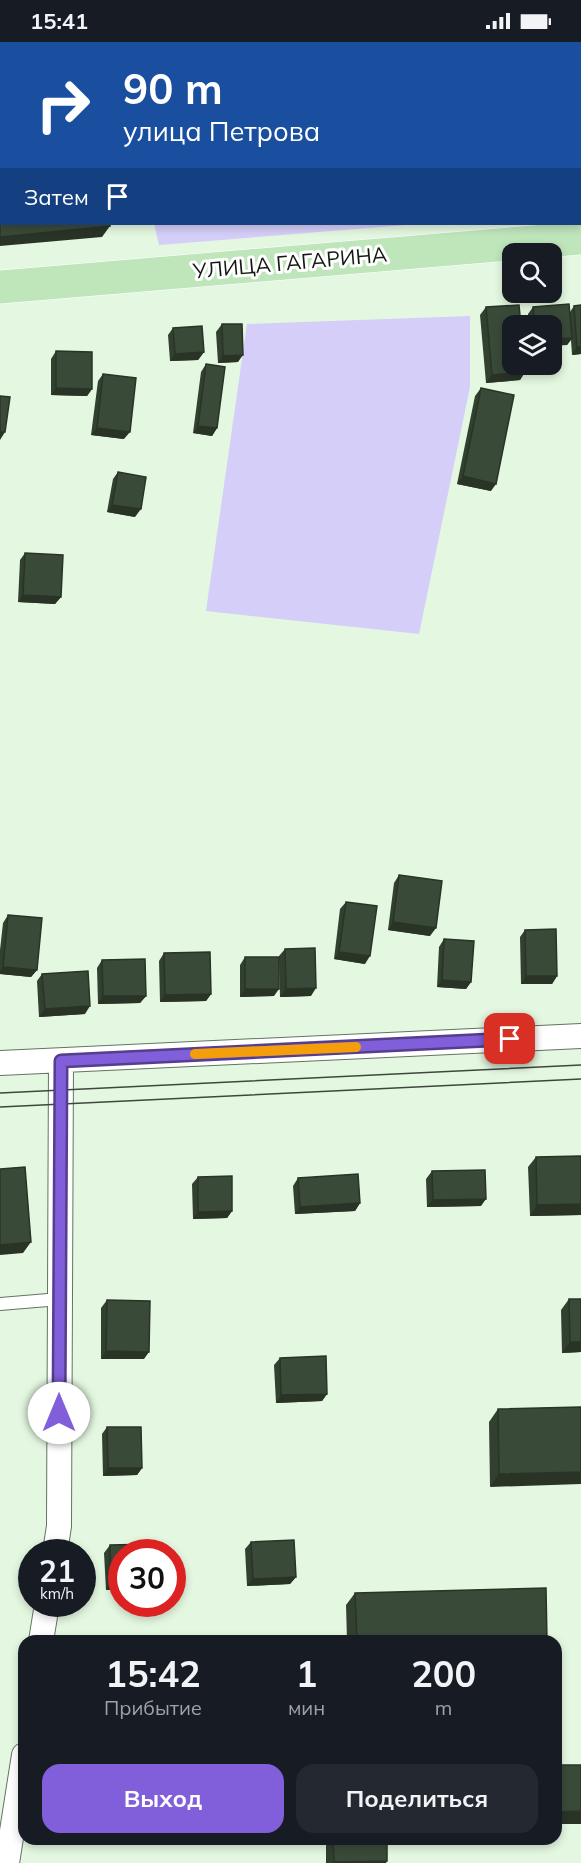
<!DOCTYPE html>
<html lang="ru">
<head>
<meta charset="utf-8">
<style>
	body { margin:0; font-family:Mulish,sans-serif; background:#242831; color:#f1f3f6; height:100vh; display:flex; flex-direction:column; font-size:22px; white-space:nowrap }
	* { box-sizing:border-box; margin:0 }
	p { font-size:20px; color:#9ea1a6 }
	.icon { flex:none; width:33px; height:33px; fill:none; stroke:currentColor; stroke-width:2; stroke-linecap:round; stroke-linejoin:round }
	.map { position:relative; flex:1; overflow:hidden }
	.details { position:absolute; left:18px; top:1593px; width:544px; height:210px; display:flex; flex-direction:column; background:#171b24; border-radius:18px; box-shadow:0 3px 9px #0003 }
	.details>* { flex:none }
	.top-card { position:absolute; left:0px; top:0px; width:582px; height:183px; box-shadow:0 3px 9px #0003; background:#1a4fa0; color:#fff; overflow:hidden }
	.buttons { position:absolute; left:502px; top:201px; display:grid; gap:12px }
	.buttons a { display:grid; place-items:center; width:60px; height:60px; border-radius:12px; background:#171b24; box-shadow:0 3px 9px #0003; font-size:30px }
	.speed { position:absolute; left:18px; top:1497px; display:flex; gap:12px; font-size:30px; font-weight:700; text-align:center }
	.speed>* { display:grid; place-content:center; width:78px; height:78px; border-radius:50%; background:#171b24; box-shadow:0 3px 9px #0003; line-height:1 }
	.speed small { font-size:15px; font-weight:400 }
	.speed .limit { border:9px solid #d22; background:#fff; color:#111 }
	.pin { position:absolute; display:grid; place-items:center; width:51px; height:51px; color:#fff; margin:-26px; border-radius:12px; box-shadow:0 3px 9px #0006 }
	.me { position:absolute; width:66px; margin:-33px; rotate:0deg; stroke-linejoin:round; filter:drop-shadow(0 0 4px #0008) }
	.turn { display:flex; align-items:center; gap:21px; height:126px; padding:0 24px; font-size:27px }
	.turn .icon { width:78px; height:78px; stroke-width:2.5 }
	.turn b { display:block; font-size:42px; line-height:51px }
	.then { display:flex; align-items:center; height:57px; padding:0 24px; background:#0003; gap:12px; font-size:22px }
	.eta { display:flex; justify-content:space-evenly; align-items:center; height:102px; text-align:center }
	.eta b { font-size:36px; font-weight:700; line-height:42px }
	.cta { display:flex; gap:12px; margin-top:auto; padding:12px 24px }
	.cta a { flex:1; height:69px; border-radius:18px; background:#815fda; color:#fff; font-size:24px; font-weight:700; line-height:69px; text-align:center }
	.cta a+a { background:#242831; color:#f1f3f6 }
	.status { display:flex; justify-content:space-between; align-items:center; height:42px; padding:0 30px; background:#171b24; direction:ltr }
	.status svg { height:16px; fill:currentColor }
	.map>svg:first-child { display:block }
	.grass { fill:#d5cef8 }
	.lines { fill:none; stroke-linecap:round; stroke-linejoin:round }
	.service-casing { stroke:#637461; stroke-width:14 }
	.minor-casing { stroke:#637461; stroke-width:26 }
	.primary-casing { stroke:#fff; stroke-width:34 }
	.service { stroke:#fff; stroke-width:12 }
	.minor { stroke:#fff; stroke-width:24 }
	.primary { stroke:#bfe5bb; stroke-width:33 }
	.tram { stroke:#3e473c; stroke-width:1.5 }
	.wall { fill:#324030 }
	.shaded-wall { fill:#293427 }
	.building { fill:#3a4a38; stroke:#293427; stroke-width:1.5 }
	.route-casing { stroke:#543e8e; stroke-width:15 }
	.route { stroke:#815fda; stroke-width:10 }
	.slow { stroke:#f59e0b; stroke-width:10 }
	.labels { text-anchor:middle; stroke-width:6; stroke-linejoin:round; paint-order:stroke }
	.street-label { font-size:21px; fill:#141a13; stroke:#fff }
</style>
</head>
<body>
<div class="status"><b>15:41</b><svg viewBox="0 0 49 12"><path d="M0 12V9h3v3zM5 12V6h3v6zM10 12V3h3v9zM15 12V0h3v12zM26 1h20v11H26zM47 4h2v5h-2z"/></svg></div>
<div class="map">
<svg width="581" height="1821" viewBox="0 0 581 1821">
	<rect width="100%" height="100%" fill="#e4f8e1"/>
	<path class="grass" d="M154,182H419L159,203Z
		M470,274V345L419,592L206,569L247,282Z"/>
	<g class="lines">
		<g class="service-casing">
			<path id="service" d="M0,1262L60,1257"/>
		</g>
		<g class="minor-casing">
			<path id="minor" d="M580,40H581
				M0,62H2
				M0,1021L581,994
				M55,1510L59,1484L61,1019
				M41,1599L47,1562
				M7,1821L24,1713"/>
		</g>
		<g class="primary-casing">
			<path id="primary" d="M0,245L581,196"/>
		</g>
		<use href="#service" class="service"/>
		<use href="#minor" class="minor"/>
		<use href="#primary" class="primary"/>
		<path class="tram" d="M0,1051L581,1023
			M0,1065L581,1037"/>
	</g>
	<path class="wall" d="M574,264L581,312L572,313L571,298L567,303L552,284H529L528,272L533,265L570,270Z
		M486,265L525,330L520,338L486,341L480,273Z
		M222,282L238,320L218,321L216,290Z
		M173,286L204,310L198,318L170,319L168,293Z
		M56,309L92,347L87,354L51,353V317Z
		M206,322L217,386L212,394L193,391L201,330Z
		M103,332L124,397L91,393L98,339Z
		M481,346L491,449L457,442L475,354Z
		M118,430L135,475L107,470L113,437Z
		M25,511L61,555L55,562L18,560L20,518Z
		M399,833L430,894L388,888L394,841Z
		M346,860L365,922L334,917L340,867Z
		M8,873L37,928L31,935L0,932V908L3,881Z
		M525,888L557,934L552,942H521L520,895Z
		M444,897L471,940L466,947L437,945L439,905Z
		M285,907L311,954L280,955L279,914Z
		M164,911L211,952L206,959L160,960L159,919Z
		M245,915L274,954L240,955V923Z
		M102,918L146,954L140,961L98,962L97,926Z
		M42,932L85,972L39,975L37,939Z
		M581,1114V1173L530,1174L528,1125L536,1115Z
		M432,1129L481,1164L427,1165L426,1137Z
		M198,1135L232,1169L227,1176L193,1177L192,1142Z
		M298,1136L360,1161L355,1169L295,1172L293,1144Z
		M569,1257L581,1310L562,1311L561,1268Z
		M107,1258L144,1317H101V1266Z
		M280,1316L327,1352L322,1359L276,1361L274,1323Z
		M581,1365L490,1445L489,1380L498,1367Z
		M107,1385L142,1426L137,1433L103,1434L102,1392Z
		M251,1500L296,1535L290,1542L247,1544L245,1507Z
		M110,1503L122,1510V1547L106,1548L104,1511Z
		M355,1551L547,1599H347L346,1563Z
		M326,1797H387L386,1821H326Z"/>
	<path class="shaded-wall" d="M110,184L102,195L0,204V195Z
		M572,296L567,303L552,304V297Z
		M577,305H581V312L572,313Z
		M204,310L198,318L170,319L175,312Z
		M243,313L238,320L218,321L223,314Z
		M525,330L520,338L486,341L492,333Z
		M56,346L92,347L87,354L51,353Z
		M198,384L217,386L212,394L193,391Z
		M97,386L130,390L124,397L91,393Z
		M0,390H5L0,398Z
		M463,434L496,442L491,449L457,442Z
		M112,463L141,467L135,475L107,470Z
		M23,553L61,555L55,562L18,560Z
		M393,880L436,886L430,894L388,888Z
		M339,910L370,914L365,922L334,917Z
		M3,925L37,928L31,935L0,932V929Z
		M526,934H557L552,942H521Z
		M442,938L471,940L466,947L437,945Z
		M316,946L311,954L280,955L286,947Z
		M245,947H279L274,954L240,955Z
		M211,952L206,959L160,960L165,953Z
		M103,954H146L140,961L98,962Z
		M90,964L85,972L39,975L45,967Z
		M486,1157L481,1164L427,1165L433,1158Z
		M360,1161L355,1169L295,1172L300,1165Z
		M581,1162V1173L530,1174L537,1163Z
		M232,1169L227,1176L193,1177L198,1170Z
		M31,1200L23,1211L0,1213V1203Z
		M570,1300H581V1310L562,1311Z
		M106,1309L149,1310L144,1317H101Z
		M327,1352L322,1359L276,1361L281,1353Z
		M108,1426H142L137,1433L103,1434Z
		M581,1430V1442L490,1445L499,1432Z
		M296,1535L290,1542L247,1544L253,1537Z
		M111,1540H122V1547L106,1548Z
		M581,1769V1782H556V1770Z
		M387,1819L386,1821H334V1820Z"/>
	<path class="building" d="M0,134H2V182H110V184L0,195Z
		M569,262L572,296L552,297V284H535L533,265Z
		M519,263L521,284H513V322H524L525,330L492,333L486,265Z
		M581,263V305H577L574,264Z
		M222,282H242L243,313L223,314Z
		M202,284L204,310L175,312L173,286Z
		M56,309L92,310V347L56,346Z
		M206,322L225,325L217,386L198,384Z
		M103,332L136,336L130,390L97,386Z
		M481,346L514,353L496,442L463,434Z
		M0,354L10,355L5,390H0Z
		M118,430L146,435L141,467L112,463Z
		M25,511L63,513L61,555L23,553Z
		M399,833L442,839L436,886L393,880Z
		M346,860L377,864L370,914L339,910Z
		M8,873L42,876L37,928L3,925Z
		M556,887L557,934H526L525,888Z
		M444,897L474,899L471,940L442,938Z
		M315,906L316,946L286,947L285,907Z
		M210,910L211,952L165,953L164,911Z
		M245,915H279V947H245Z
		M145,917L146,954H103L102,918Z
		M88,929L90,964L45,967L42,932Z
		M581,1114V1162L537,1163L536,1115Z
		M25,1125L31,1200L0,1203V1127Z
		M485,1128L486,1157L433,1158L432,1129Z
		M358,1132L360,1161L300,1165L298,1136Z
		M232,1134V1169L198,1170V1135Z
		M569,1257H581V1300H570Z
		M107,1258L150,1259L149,1310L106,1309Z
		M326,1314L327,1352L281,1353L280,1316Z
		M581,1365V1430L499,1432L498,1367Z
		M107,1385H141L142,1426H108Z
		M294,1498L296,1535L253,1537L251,1500Z
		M155,1502V1510H122V1540H111L110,1503Z
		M546,1546L547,1599H357L355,1551Z
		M556,1723H581V1769L556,1770Z
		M333,1797H387V1819L334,1820Z"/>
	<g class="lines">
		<g class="route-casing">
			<path id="route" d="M59,1371L61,1019L510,997"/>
		</g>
		<use href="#route" class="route"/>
		<path class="slow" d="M195,1012L356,1005"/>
	</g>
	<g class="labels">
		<g class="street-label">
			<text transform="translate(290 221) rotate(-5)" y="7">УЛИЦА ГАГАРИНА</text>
		</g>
	</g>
</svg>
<div class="buttons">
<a><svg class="icon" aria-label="search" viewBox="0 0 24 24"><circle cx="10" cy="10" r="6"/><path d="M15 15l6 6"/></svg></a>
<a><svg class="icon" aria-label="layers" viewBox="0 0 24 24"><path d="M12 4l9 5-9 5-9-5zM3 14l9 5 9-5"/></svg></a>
</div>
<div class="speed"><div>21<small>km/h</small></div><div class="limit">30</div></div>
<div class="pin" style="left:510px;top:997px;background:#d93025"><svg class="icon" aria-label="arrive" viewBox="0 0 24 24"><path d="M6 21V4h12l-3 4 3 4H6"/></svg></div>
<svg class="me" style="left:59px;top:1371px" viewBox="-20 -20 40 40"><circle r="19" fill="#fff"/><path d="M0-13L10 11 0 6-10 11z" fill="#815fda"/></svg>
<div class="top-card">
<div class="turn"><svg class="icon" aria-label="right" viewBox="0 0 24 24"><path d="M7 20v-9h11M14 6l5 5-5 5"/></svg><div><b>90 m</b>улица Петрова</div></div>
<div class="then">Затем<svg class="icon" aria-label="arrive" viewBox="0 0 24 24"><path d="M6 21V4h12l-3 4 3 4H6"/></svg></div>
</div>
<section class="details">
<div class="eta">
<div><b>15:42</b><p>Прибытие</p></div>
<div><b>1</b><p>мин</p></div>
<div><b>200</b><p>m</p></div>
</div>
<div class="cta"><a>Выход</a><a>Поделиться</a></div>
</section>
</div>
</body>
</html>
